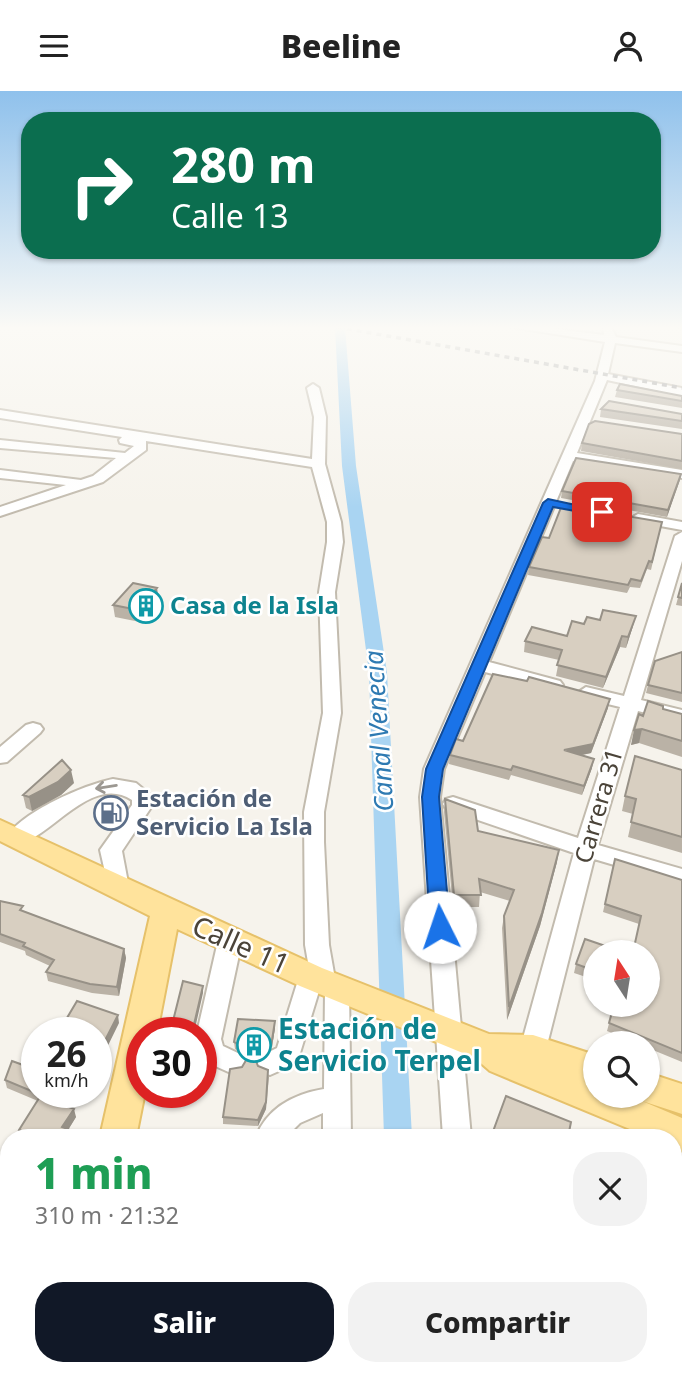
<!DOCTYPE html>
<html lang="es">
<head>
<meta charset="utf-8">
<style>
	body { margin:0; font-family:"Noto Sans",sans-serif; background:#f2f2f2; color:#222; height:100vh; display:flex; flex-direction:column; font-size:26px; white-space:nowrap }
	* { box-sizing:border-box; margin:0 }
	p { font-size:23px; color:#767676 }
	.icon { flex:none; width:38px; height:38px; fill:none; stroke:currentColor; stroke-width:2; stroke-linecap:round; stroke-linejoin:round }
	.map { position:relative; flex:1; overflow:hidden }
	.panel { position:absolute; left:0px; top:1038px; width:682px; height:247px; display:flex; flex-direction:column; background:#fff; border-radius:28px 28px 0 0; box-shadow:0 2px 5px #0004 }
	.panel>* { flex:none }
	.guide { position:absolute; left:21px; top:21px; width:640px; height:147px; border-radius:28px; box-shadow:0 2px 5px #0004; background:#0b6e4f; color:#fff; overflow:hidden }
	.needle { width:46px; rotate:348deg }
	.tools { position:absolute; left:583px; top:849px; display:grid; gap:14px }
	.tools a { display:grid; place-items:center; width:77px; height:77px; border-radius:50%; background:#fff; box-shadow:0 2px 5px #0004; font-size:35px }
	.speed { position:absolute; left:21px; top:926px; display:flex; gap:14px; font-size:35px; font-weight:700; text-align:center }
	.speed>* { display:grid; place-content:center; width:91px; height:91px; border-radius:50%; background:#fff; box-shadow:0 2px 5px #0004; line-height:1 }
	.speed small { font-size:18px; font-weight:400 }
	.speed .limit { border:10px solid #d22; background:#fff; color:#111 }
	.pin { position:absolute; display:grid; place-items:center; width:60px; height:60px; color:#fff; margin:-30px; border-radius:14px; box-shadow:0 4px 10px #0006 }
	.me { position:absolute; width:77px; margin:-38px; rotate:356deg; stroke-linejoin:round; filter:drop-shadow(0 0 5px #0008) }
	.turn { display:flex; align-items:center; gap:24px; height:147px; padding:0 35px; font-size:32px }
	.turn .icon { width:91px; height:91px; stroke-width:2.5 }
	.turn b { display:block; font-size:49px; line-height:60px }
	.round { display:grid; place-items:center; flex:none; width:74px; height:74px; border-radius:28px; background:#f2f2f2 }
	.overview { display:flex; align-items:center; justify-content:space-between; height:119px; padding:0 35px }
	h1 { font-size:42px; font-weight:800; line-height:52px; color:#1e9e55 }
	.primary-button { display:flex; gap:14px; margin-top:auto; padding:14px 35px }
	.primary-button a { flex:1; height:80px; border-radius:28px; background:#111827; color:#fff; font-size:28px; font-weight:800; line-height:80px; text-align:center }
	.primary-button a+a { background:#f2f2f2; color:#222 }
	header { display:flex; justify-content:space-between; align-items:center; height:91px; padding:0 35px; background:#fff; font-size:32px; font-weight:800 }
	.map>svg:first-child { display:block }
	.lines { fill:none; stroke-linecap:round; stroke-linejoin:round }
	.canal { fill:#a9d4f2; fill-rule:evenodd }
	.minor-casing { stroke:#c2bbae; stroke-width:4 }
	.major-casing { stroke:#e6c16a; stroke-width:4 }
	.minor { fill:#fff; fill-rule:evenodd }
	.major { fill:#ffe39c; fill-rule:evenodd }
	.rail { stroke:#9a9a9a; stroke-width:3.5; stroke-dasharray:5 5; stroke-linecap:butt }
	.wall { fill:#bab2a6 }
	.shaded-wall { fill:#979187 }
	.building { fill:#d8cfc1; stroke:#979187; stroke-width:2 }
	.oneway { stroke:#9c9892 }
	.route { fill:#1a73e8; stroke:#114b97; stroke-width:2 }
	.labels { text-anchor:middle; stroke-width:5; stroke-linejoin:round; paint-order:stroke }
	.culture-label { font-size:24px; font-weight:bold; fill:#0d838f; stroke:#fff; text-anchor:start }
	.service-label { font-size:24px; font-weight:bold; fill:#4e5e75; stroke:#fff; text-anchor:start }
	.street-label { font-size:24px; fill:#4b4439; stroke:#fff }
	.water-label { font-size:26px; font-style:italic; fill:#2e7ab2; stroke:#fff }
	.near-street-label { font-size:28px; fill:#4b4439; stroke:#fff }
	.near-culture-label { font-size:28px; font-weight:bold; fill:#0d838f; stroke:#fff; text-anchor:start }
</style>
</head>
<body>
<header><svg class="icon" aria-label="menu" viewBox="0 0 24 24"><path d="M4 6h16M4 12h16M4 18h16"/></svg>Beeline<svg class="icon" aria-label="person" viewBox="0 0 24 24"><circle cx="12" cy="8" r="4"/><path d="M4 21q1-7 8-7t8 7"/></svg></header>
<div class="map">
<svg width="682" height="1283" viewBox="0 0 682 1283">
	<rect width="100%" height="100%" fill="#f6f3ec"/>
	<g class="lines">
		<path class="canal" d="M335,236H345L356,375L387,582L412,1046H384L369,582L342,375Z
			M392,1276H425L426,1283H392Z"/>
		<g class="minor-casing">
			<path id="minor" d="M511,236H540L604,244L603,236H611L616,246L682,255V261L615,252L608,283L682,297V305L607,289L577,362L682,379V387L573,370L489,571L560,590L563,594L554,599L485,581L444,678L440,706L471,1046H443L420,706L424,678L595,290L605,251Z
				M313,293L319,297L326,326L325,373L341,431L343,451L335,501L341,622L324,721V751L329,854L335,888L346,890L349,897L351,1046H323V1022L300,1032L286,1046H256C267,1017 294,1003 324,998L325,900H319L297,972L270,984L261,981L257,973L261,965L277,957L299,886L302,879L309,877L305,854L304,721L323,622L319,501L327,451V431L312,376L146,350V359L103,391L0,425V416L66,394L0,387V379L81,389L93,385L116,367L0,357V349L125,362L134,355L120,352L119,349L122,346L0,327V319L312,368L314,326L307,297Z
				M638,423L682,431V439L633,430L631,427Z
				M682,441V470L641,609L682,619V631L638,620L598,754L682,778V794L594,768L546,958L550,968L546,976L537,979L528,976L520,958L574,762L446,718L443,713L446,708L453,706L578,747L620,616L579,606L577,602L586,596L624,605L675,445Z
				M33,632L40,634L43,638L40,642L7,671L0,672V656L26,634Z
				M113,688L136,692L153,706L152,715L122,760L129,797L126,803L118,805L110,803L100,759L132,714V709C87,679 42,762 9,752L6,747C21,721 84,694 113,688Z
				M230,841L238,843L242,850L221,948L223,955L242,964L246,972L242,980L233,983L204,970L201,942H197L218,850L222,843Z
				M318,1276H350L351,1283H317Z
				M458,1276H491L493,1283H459Z"/>
		</g>
		<g class="major-casing">
			<path id="major" d="M0,729L322,877L489,943L533,944L595,964V1004H628L682,1027V1060L674,1057V1046H649L490,980L475,967L300,895L177,838L157,942H142V1001H145L136,1046H100L150,825L0,750Z
				M648,982L682,993V1023L636,1008L634,1004H648Z
				M42,1276H84L82,1283H40Z"/>
		</g>
		<use href="#minor" class="minor"/>
		<use href="#major" class="major"/>
		<path class="rail" d="M337,236L682,297"/>
	</g>
	<path class="wall" d="M665,236H682V238L665,237Z
		M617,299L682,305V317L615,306Z
		M601,318L682,323V338L600,326Z
		M682,343V378L581,360L582,352Z
		M681,383L667,426L561,407L562,400Z
		M662,431L651,479L647,478L640,497L630,496L627,502L528,484L529,476L549,447Z
		M682,492V515L676,514Z
		M159,509L140,531L115,526L113,514Z
		M584,533L633,535L626,557L620,556L603,597L556,585L559,569L524,561L525,550L567,545Z
		M682,561V611L646,602L648,594Z
		M608,617L591,662L582,664L592,677L582,704L511,684L509,689L449,673L450,664L463,650Z
		M663,618L682,623V666L639,652L631,654L643,625Z
		M682,679V762L628,746L633,723L622,720L625,705Z
		M74,692L61,704L32,720L26,717L23,704Z
		M445,708L478,740L557,771L540,835L507,929L502,837L504,825L510,810L480,801L479,816H453L444,721Z
		M615,768L682,789V971L648,957V952H636L607,940L614,914H648L639,833L603,821Z
		M0,810L24,820L124,858L126,867L119,905L92,902L48,890L46,881L50,875L26,864L25,860L0,851Z
		M595,861V889L574,882L576,873Z
		M275,930V937L272,956L260,963L256,970L258,975L269,986L266,1018L258,1035L223,1033V1026L242,976L246,968L244,963L235,958L234,951Z
		M5,989L70,1017L76,1026L68,1039L70,1046H22L19,1039L38,1010L7,997Z
		M9,1074V1132L0,1129V1090Z
		M682,1093V1145L676,1143Z
		M0,1199L9,1202V1231L0,1228Z
		M514,1276H596L594,1283H520L514,1280Z"/>
	<path class="shaded-wall" d="M681,383L680,389L667,426L668,419Z
		M157,497L159,509L140,531L138,519Z
		M636,525L633,535L626,557L628,546Z
		M622,545L620,556L603,597L606,586Z
		M610,608L608,617L591,662L562,668L564,659Z
		M642,638L639,652L631,654L634,639Z
		M594,668L592,677L582,704L584,695Z
		M71,679L74,692L61,704L32,720L29,706Z
		M559,759L557,771L540,835L507,929L509,916Z
		M124,858L126,867L119,905L117,896Z
		M203,895V902L194,942H192Z
		M118,924L119,932L96,979V967Z
		M275,930V937L272,956L260,963L255,972L254,965Z
		M268,979L266,1018L258,1035V1029Z
		M70,1001H75L68,1023L66,1015Z
		M74,1018L76,1026L68,1039L70,1046H63L62,1036Z"/>
	<path class="building" d="M620,293L682,305V310L617,299Z
		M609,310L682,323V330L601,318Z
		M595,330L682,343V370L582,352L589,333Z
		M576,367L681,383L668,419L562,400Z
		M562,414L662,431L652,471L649,470L641,490L631,488L628,494L529,476L542,446L549,447Z
		M133,492L157,497L138,519L113,514Z
		M682,492V507L678,506Z
		M603,519L636,525L628,546L622,545L606,586L557,574L562,559L525,550L532,536L567,545L572,530L584,533L587,526L600,529Z
		M682,561V602L648,594L655,570Z
		M493,583L527,590L529,586L610,608L593,653L564,659L594,668L584,695L513,675L511,679L450,664L456,648L463,650Z
		M648,610L663,615V618L682,623V650L642,638L634,639L639,623L643,625Z
		M635,665L682,679V746L631,731L636,708L625,705Z
		M62,669L71,679L58,691L29,706L23,704Z
		M445,708L475,719L478,740L559,759L542,822L509,916L504,825L514,799L479,788L481,804H454Z
		M615,768L682,789V962L609,932L614,914H648V861H633L641,825L605,813Z
		M0,810L23,815L20,819L124,858L117,896L90,893L46,881L54,869L23,855L25,852L0,843Z
		M585,848L623,861H595V880L576,873Z
		M183,890L203,895L192,942H170Z
		M77,910L118,924L96,967V942H72L61,937Z
		M238,928L275,930L272,949L259,956L254,965L258,975L268,979L266,1011L258,1029L223,1026L230,978L242,976L248,966L244,956L234,951Z
		M12,970L37,979V1001H70L66,1015L74,1018L62,1036L68,1038L63,1046H39L19,1039L41,1004L5,989Z
		M506,1005L571,1031L568,1046H491Z
		M8,1074H9V1121L0,1118V1090Z
		M674,1101L682,1104V1135L678,1133L674,1161Z
		M0,1199L9,1202V1226L0,1223Z
		M525,1276H596L594,1283H540Z"/>
	<defs><path id="oneway-shaft" d="M-6 0H5M1.5-3L5.5 0L1.5 3" fill="none" stroke-width="1.6" stroke-linecap="round" stroke-linejoin="round" transform="scale(1.75)"/></defs>
	<use class="oneway" href="#oneway-shaft" transform="translate(106 696) rotate(171)"/>
	<linearGradient id="sky" x2="0" y2="1"><stop stop-color="#8fc1ec"/><stop offset="0.57" stop-color="#fbfaf6"/><stop offset="1" stop-color="#fbfaf6" stop-opacity="0"/></linearGradient>
	<rect width="682" height="416" fill="url(#sky)"/>
	<path class="route" d="M548,408L608,421L602,425L553,416L443,678L439,706L450,836L440,843L430,836L422,706L426,678L543,412Z"/>
	<defs>
		<g id="building-ring" transform="scale(1.75)"><circle r="9.5" fill="#fff" stroke="#0f9aa8" stroke-width="1.5"/><path d="M-4-6H4V6H1V3H-1V6H-4ZM-2.5-4.3h1.7v1.8h-1.7ZM.8-4.3h1.7v1.8H.8ZM-2.5-1h1.7V.8h-1.7ZM.8-1h1.7V.8H.8Z" fill="#0f9aa8"/></g>
		<g id="fuel-ring" transform="scale(1.75)"><circle r="9.5" fill="#fff" stroke="#5c6f8a" stroke-width="1.5"/><path d="M-5.5-6h7V0h2V4h1.3V-2.5L3-4.5l.8-.8L6-3V5H2.5V1h-1V6h-7ZM-4.2-4.7v3.2H.2V-4.7Z" fill="#5c6f8a"/></g>
	</defs>
	<g fill-rule="evenodd">
		<use href="#building-ring" x="146" y="515"/>
		<use href="#fuel-ring" x="111" y="722"/>
		<use href="#building-ring" x="254" y="954"/>
	</g>
	<g class="labels">
		<g class="culture-label">
			<text x="170" y="523">Casa de la Isla</text>
		</g>
		<g class="service-label">
			<text x="136" y="716">Estación de<tspan x="136" dy="28">Servicio La Isla</tspan></text>
		</g>
		<g class="street-label">
			<text transform="translate(599 715) rotate(-74)" y="8">Carrera 31</text>
		</g>
		<g class="water-label">
			<text transform="translate(379 640) rotate(-94)" y="9">Canal Venecia</text>
		</g>
		<g class="near-street-label">
			<text transform="translate(241 854) rotate(24)" y="10">Calle 11</text>
		</g>
		<g class="near-culture-label">
			<text x="278" y="948">Estación de<tspan x="278" dy="32">Servicio Terpel</tspan></text>
		</g>
	</g>
</svg>
<div class="tools">
<a><svg class="needle" viewBox="-14 -14 28 28"><path d="M0-13l5 13h-10z" fill="#e53935"/><path d="M0 13l5-13h-10z" fill="#767676"/></svg></a>
<a><svg class="icon" aria-label="search" viewBox="0 0 24 24"><circle cx="10" cy="10" r="6"/><path d="M15 15l6 6"/></svg></a>
</div>
<div class="speed"><div>26<small>km/h</small></div><div class="limit">30</div></div>
<div class="pin" style="left:602px;top:421px;background:#d93025"><svg class="icon" aria-label="arrive" viewBox="0 0 24 24"><path d="M6 21V4h12l-3 4 3 4H6"/></svg></div>
<svg class="me" style="left:440px;top:836px" viewBox="-20 -20 40 40"><circle r="19" fill="#fff"/><path d="M0-13L10 11 0 6-10 11z" fill="#1a73e8"/></svg>
<div class="guide">
<div class="turn"><svg class="icon" aria-label="right" viewBox="0 0 24 24"><path d="M7 20v-9h11M14 6l5 5-5 5"/></svg><div><b>280 m</b>Calle 13</div></div>
</div>
<section class="panel">
<div class="overview"><div><h1>1 min</h1><p>310 m · 21:32</p></div><a class="round"><svg class="icon" aria-label="close" viewBox="0 0 24 24"><path d="M6 6l12 12M18 6L6 18"/></svg></a></div>
<div class="primary-button"><a>Salir</a><a>Compartir</a></div>
</section>
</div>
</body>
</html>
